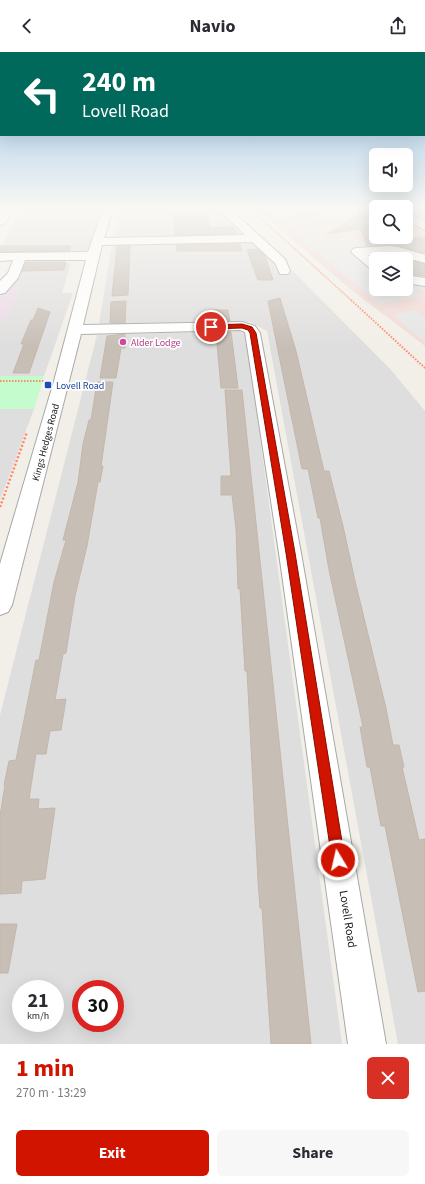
<!DOCTYPE html>
<html lang="en">
<head>
<meta charset="utf-8">
<style>
	body { margin:0; font-family:"Source Sans 3",sans-serif; background:#f7f7f7; color:#2b2b33; height:100vh; display:flex; flex-direction:column; font-size:15px; white-space:nowrap }
	* { box-sizing:border-box; margin:0 }
	p { font-size:13px; color:#7c7c81 }
	.icon { flex:none; width:22px; height:22px; fill:none; stroke:currentColor; stroke-width:2; stroke-linecap:round; stroke-linejoin:round }
	.map { position:relative; height:992px; overflow:hidden }
	.side { display:flex; flex-direction:column; background:#fff; flex:1 }
	.side>* { flex:none }
	.top-card { position:absolute; left:0px; top:0px; width:425px; height:84px; box-shadow:0 4px 16px #0002; background:#00695c; color:#fff; overflow:hidden }
	.fabs { position:absolute; left:369px; top:96px; display:grid; gap:8px }
	.fabs a { display:grid; place-items:center; width:44px; height:44px; border-radius:6px; background:#fff; box-shadow:0 4px 16px #0002; font-size:20px }
	.speed { position:absolute; left:12px; top:928px; display:flex; gap:8px; font-size:20px; font-weight:700; text-align:center }
	.speed>* { display:grid; place-content:center; width:52px; height:52px; border-radius:50%; background:#fff; box-shadow:0 4px 16px #0002; line-height:1 }
	.speed small { font-size:10px; font-weight:400 }
	.speed .limit { border:6px solid #d22; background:#fff; color:#111 }
	.pin { position:absolute; display:grid; place-items:center; width:34px; height:34px; color:#fff; margin:-17px; border:2px solid #fff; border-radius:50%; box-shadow:0 1px 4px #0007 }
	.me { position:absolute; width:44px; margin:-22px; rotate:351deg; stroke-linejoin:round; filter:drop-shadow(0 0 3px #0008) }
	.turn { display:flex; align-items:center; gap:14px; height:84px; padding:0 16px; font-size:18px }
	.turn .icon { width:52px; height:52px; stroke-width:2.5 }
	.turn b { display:block; font-size:28px; line-height:34px }
	.round { display:grid; place-items:center; flex:none; width:42px; height:42px; border-radius:6px; background:#f7f7f7 }
	.head { display:flex; align-items:center; justify-content:space-between; height:68px; padding:0 16px }
	h1 { font-size:24px; font-weight:700; line-height:30px; color:#d11400 }
	.action { display:flex; gap:8px; margin-top:auto; padding:8px 16px }
	.action a { flex:1; height:46px; border-radius:6px; background:#d11400; color:#fff; font-size:16px; font-weight:700; line-height:46px; text-align:center }
	.action a+a { background:#f7f7f7; color:#2b2b33 }
	header { display:flex; justify-content:space-between; align-items:center; height:52px; padding:0 16px; background:#fff; font-size:18px; font-weight:700 }
	.map>svg:first-child { display:block }
	.residential { fill:#dfdede; fill-rule:evenodd }
	.commercial { fill:#f2dad6; fill-rule:evenodd }
	.industrial { fill:#ebd9e6 }
	.park { fill:#c4fcce }
	.parking { fill:#e5e5e5 }
	.building { fill:#c7beb6; stroke:#c4b7a9 }
	.lines { fill:none; stroke-linecap:round; stroke-linejoin:round }
	.minor-casing { stroke:#a8a8a8; stroke-width:2 }
	.path-far2 { stroke:#ff886b; stroke-width:1.5; stroke-dasharray:1 1; stroke-linecap:butt }
	.path-far1 { stroke:#ff886b; stroke-width:2; stroke-dasharray:1.5 1.5; stroke-linecap:butt }
	.path { stroke:#ff886b; stroke-width:2.5; stroke-dasharray:2 2; stroke-linecap:butt }
	.minor { fill:#fff; fill-rule:evenodd }
	.route { fill:#d11400; stroke:#880d00 }
	.hotel-dot { fill:#d1479c; stroke:#fff; stroke-width:1.5 }
	.transit-dot { fill:#1a4fb4; stroke:#fff; stroke-width:1.5 }
	.labels { text-anchor:middle; stroke-width:3.5; stroke-linejoin:round; paint-order:stroke }
	.far-hotel-label { font-size:10px; fill:#b23c85; stroke:#fff; text-anchor:start }
	.far-transit-label { font-size:10px; fill:#164399; stroke:#fff; text-anchor:start }
	.far-street-label { font-size:10px; fill:#212121; stroke:#fff }
	.street-label { font-size:12px; fill:#212121; stroke:#fff }
</style>
</head>
<body>
<header><svg class="icon" aria-label="back" viewBox="0 0 24 24"><path d="M15 5l-7 7 7 7"/></svg>Navio<svg class="icon" aria-label="share" viewBox="0 0 24 24"><path d="M12 15V3M7 8l5-5 5 5M5 13v7h14v-7"/></svg></header>
<div class="map">
<svg width="425" height="992" viewBox="0 0 425 992">
	<rect width="100%" height="100%" fill="#f1efe7"/>
	<path class="residential" d="M21,157H105L91,201L0,203V197Z
		M121,157H221L239,173L243,184L114,186Z
		M256,191L279,211L273,212L277,220L293,219L391,318L425,359V992H398L267,279L250,270L99,272L112,192Z
		M71,211L62,241H73L44,324H0V267H6L21,234H6L21,212Z
		M238,279L246,282L342,992H0V663L97,283ZM21,937H55V971H21ZM81,937H115V971H81Z
		M0,357H34L0,448Z"/>
	<path class="commercial" d="M257,157H376V185H406V157H425V294L349,236ZM376,207H406V237H376Z"/>
	<path class="industrial" d="M0,234H22L6,267H0Z"/>
	<path class="park" d="M0,324H44L34,357H0Z"/>
	<path class="parking" d="M265,157H349L357,158L359,166L351,165L349,167L351,170L339,172L336,169L331,170L314,158L296,161L328,188L352,185L357,189L362,188L373,207L376,209V237H406V222L412,223L411,226L425,228V237L421,238L414,237L422,244L379,252Z
		M415,258L425,266V291L393,263Z"/>
	<path class="building" d="M173,157H207L209,176L234,175L237,182L175,183Z
		M364,160H376V185L425,186V201L398,194H367L361,177L327,182Z
		M240,192L242,199H177L176,193Z
		M0,194H71L69,199L0,200Z
		M117,194H130L128,243L112,244Z
		M258,197L265,204L273,228H258L247,198Z
		M372,204H393L405,207H376Z
		M406,207L425,212V224L406,221Z
		M26,210H66L64,218L22,219Z
		M280,246L296,299L324,419H329L343,474L355,529L386,656L393,693H399L404,715H402L419,788L425,787V939L418,940L385,774H381L370,715H367L360,675H363L329,518L320,466H318L308,417H302L268,249Z
		M126,249L125,271H110L111,250Z
		M38,256L50,260L29,321H13L24,292H21L31,268H33Z
		M213,258H228L230,269H215Z
		M216,280H231L238,336H221Z
		M125,282V296H121L116,326H100L107,284Z
		M97,330H113L101,414H103L100,430H98L87,494L75,544L66,601L63,602L55,648L66,647L61,678L50,679L46,702H36L29,747H39L38,757L55,756L45,827L22,829L21,841L0,842V764L5,733H4L9,709L16,708L36,608H39L54,530L66,488H63L78,430L83,392L89,368H91Z
		M225,338H242L311,992H271L262,856H260L258,829L247,619H245L240,537H238L236,477L232,443H221V424H231Z
		M0,872H17L8,921H0Z"/>
	<g class="lines">
		<g class="minor-casing">
			<path id="minor" d="M3,157H13L4,172L0,173V161Z
				M103,157H113L104,186L245,183L219,157H230L285,207L290,219L288,222H280L275,211L252,190L102,193L83,273L242,270L255,274L260,281L301,501L386,992H348L279,501L245,280L240,278L81,282L12,553L8,560L0,563V512L54,329L86,208H25L18,226L5,241L0,242V229L8,221L13,208L0,209V201L88,200Z
				M406,161L425,170V178L406,168Z
				M388,194L398,195L425,203V211L393,202L368,203L376,209V219L372,218L351,200L353,197L357,196Z
				M406,223L425,226V234L406,231Z"/>
		</g>
		<path class="path-far2" d="M251,157L352,249"/>
		<path class="path-far1" d="M351,248L425,316
			M0,329H45"/>
		<path class="path" d="M0,455L27,380"/>
		<use href="#minor" class="minor"/>
	</g>
	<linearGradient id="sky" x2="0" y2="1"><stop stop-color="#8dbee5"/><stop offset="0.53" stop-color="#f9f8f4"/><stop offset="1" stop-color="#f9f8f4" stop-opacity="0"/></linearGradient>
	<rect width="425" height="296" fill="url(#sky)"/>
	<path class="route" d="M242,272L252,275L256,281L295,501L345,808L343,813L338,815L334,813L332,808L286,501L250,281L248,278L242,276L211,277L208,275L211,273Z"/>
	<circle class="hotel-dot" cx="123" cy="290" r="4"/>
	<rect class="transit-dot" x="44" y="329" width="8" height="8" rx="2"/>
	<g class="labels">
		<g class="far-hotel-label">
			<text x="131" y="294">Alder Lodge</text>
		</g>
		<g class="far-transit-label">
			<text x="56" y="337">Lovell Road</text>
		</g>
		<g class="far-street-label">
			<text transform="translate(45 390) rotate(-75)" y="4">Kings Hedges Road</text>
		</g>
		<g class="street-label">
			<text transform="translate(348 867) rotate(81)" y="4">Lovell Road</text>
		</g>
	</g>
</svg>
<div class="fabs">
<a><svg class="icon" aria-label="sound" viewBox="0 0 24 24"><path d="M4 9h4l5-4v14l-5-4H4zM17 9q2 3 0 6"/></svg></a>
<a><svg class="icon" aria-label="search" viewBox="0 0 24 24"><circle cx="10" cy="10" r="6"/><path d="M15 15l6 6"/></svg></a>
<a><svg class="icon" aria-label="layers" viewBox="0 0 24 24"><path d="M12 4l9 5-9 5-9-5zM3 14l9 5 9-5"/></svg></a>
</div>
<div class="speed"><div>21<small>km/h</small></div><div class="limit">30</div></div>
<div class="pin" style="left:211px;top:275px;background:#d93025"><svg class="icon" aria-label="arrive" viewBox="0 0 24 24"><path d="M6 21V4h12l-3 4 3 4H6"/></svg></div>
<svg class="me" style="left:338px;top:808px" viewBox="-20 -20 40 40"><circle r="17" fill="#d11400" stroke="#fff" stroke-width="3"/><path d="M0-11L8 9 0 5-8 9z" fill="#fff"/></svg>
<div class="top-card">
<div class="turn"><svg class="icon" aria-label="left" viewBox="0 0 24 24"><path d="M17 20v-9H6M10 6l-5 5 5 5"/></svg><div><b>240 m</b>Lovell Road</div></div>
</div>
</div>
<section class="side">
<div class="head"><div><h1>1 min</h1><p>270 m · 13:29</p></div><a class="round" style="background:#d93025;color:#fff"><svg class="icon" aria-label="close" viewBox="0 0 24 24"><path d="M6 6l12 12M18 6L6 18"/></svg></a></div>
<div class="action"><a>Exit</a><a>Share</a></div>
</section>
</body>
</html>
